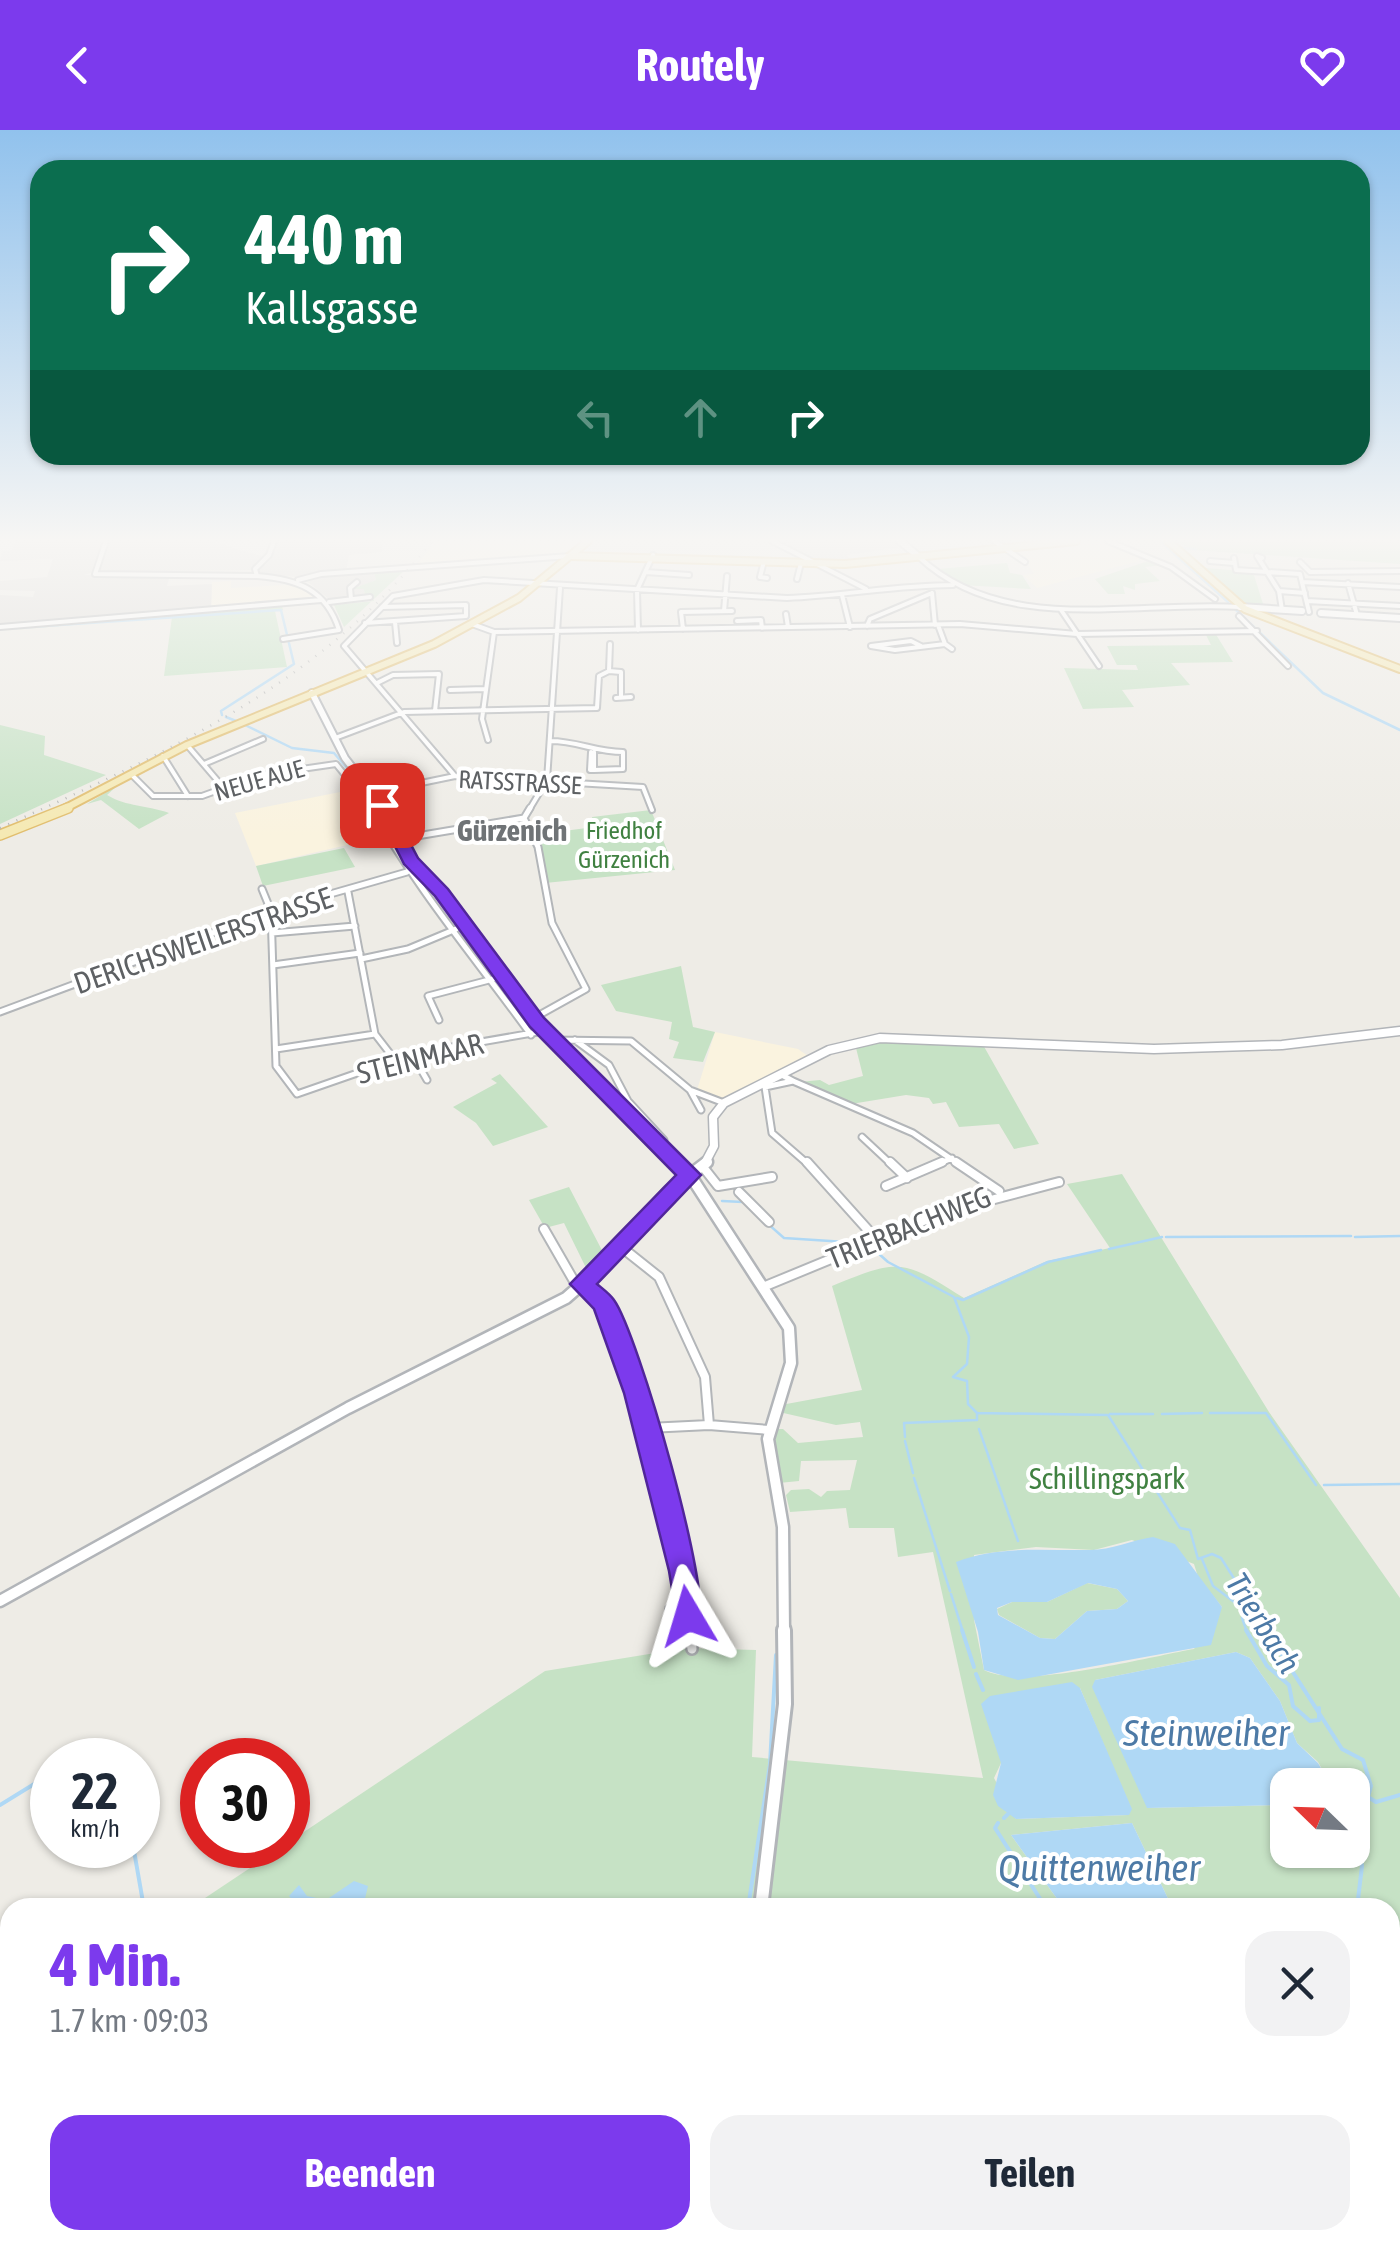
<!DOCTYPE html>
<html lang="de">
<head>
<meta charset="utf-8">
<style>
	body { margin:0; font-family:"Asap Condensed",sans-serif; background:#f2f2f3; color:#1f2937; height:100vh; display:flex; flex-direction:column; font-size:38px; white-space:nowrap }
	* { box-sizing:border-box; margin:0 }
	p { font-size:32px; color:#747a83 }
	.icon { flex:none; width:55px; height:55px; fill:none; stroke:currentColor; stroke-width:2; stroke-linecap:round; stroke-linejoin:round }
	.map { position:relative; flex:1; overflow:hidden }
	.drawer { position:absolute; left:0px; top:1768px; width:1400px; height:352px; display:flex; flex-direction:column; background:#fff; border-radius:30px 30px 0 0; box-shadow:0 2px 8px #0004 }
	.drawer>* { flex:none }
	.top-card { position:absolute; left:30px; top:30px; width:1340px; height:305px; border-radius:30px; box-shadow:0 2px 8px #0004; background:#0b6e4f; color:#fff; overflow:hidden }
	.needle { width:65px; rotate:293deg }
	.controls { position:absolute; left:1270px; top:1638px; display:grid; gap:20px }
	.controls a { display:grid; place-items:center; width:100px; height:100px; border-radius:20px; background:#fff; box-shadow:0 2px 8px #0004; font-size:50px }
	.speed { position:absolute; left:30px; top:1608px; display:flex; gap:20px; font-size:50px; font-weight:700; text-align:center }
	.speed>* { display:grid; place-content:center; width:130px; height:130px; border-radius:50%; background:#fff; box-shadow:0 2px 8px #0004; line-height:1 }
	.speed small { font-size:25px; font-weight:400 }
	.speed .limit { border:15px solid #d22; background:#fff; color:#111 }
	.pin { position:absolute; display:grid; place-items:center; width:85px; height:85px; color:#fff; margin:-42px; border-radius:20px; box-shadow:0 5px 15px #0006 }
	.me { position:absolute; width:110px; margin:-55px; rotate:353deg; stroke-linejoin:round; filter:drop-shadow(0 0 8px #0008) }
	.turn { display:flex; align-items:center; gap:35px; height:210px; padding:0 50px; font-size:45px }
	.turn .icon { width:130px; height:130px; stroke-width:2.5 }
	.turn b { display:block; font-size:70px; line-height:85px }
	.lanes { display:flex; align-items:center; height:95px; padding:0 50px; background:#0003; justify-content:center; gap:50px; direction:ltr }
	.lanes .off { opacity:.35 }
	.round { display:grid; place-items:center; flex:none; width:105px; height:105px; border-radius:30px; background:#f2f2f3 }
	.summary { display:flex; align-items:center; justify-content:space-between; height:170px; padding:0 50px }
	h1 { font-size:60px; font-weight:700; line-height:75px; color:#7c3aed }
	.action { display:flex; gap:20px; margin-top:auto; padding:20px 50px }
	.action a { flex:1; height:115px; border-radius:30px; background:#7c3aed; color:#fff; font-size:40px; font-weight:700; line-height:115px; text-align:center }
	.action a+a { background:#f2f2f3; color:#1f2937 }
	header { display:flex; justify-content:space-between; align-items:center; height:130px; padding:0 50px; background:#7c3aed; color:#fff; font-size:45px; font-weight:700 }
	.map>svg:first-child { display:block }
	.commercial { fill:#faf3df }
	.industrial { fill:#dddbd8 }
	.green { fill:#c6e2c5; fill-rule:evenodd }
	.water { fill:#afd8f5; fill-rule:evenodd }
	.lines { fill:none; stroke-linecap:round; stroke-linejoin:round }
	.stream-far1 { stroke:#afd8f5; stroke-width:2.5 }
	.stream { stroke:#afd8f5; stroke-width:4 }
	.street-far3-casing { stroke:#b3b6b9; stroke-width:8 }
	.street-far2-casing { stroke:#b3b6b9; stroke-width:9 }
	.street-far1-casing { stroke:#b3b6b9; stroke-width:12 }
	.street-casing { stroke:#b3b6b9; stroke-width:14 }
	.secondary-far3-casing { stroke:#b2b5b9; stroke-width:10 }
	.secondary-far2-casing { stroke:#b2b5b9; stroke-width:11 }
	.secondary-far1-casing { stroke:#b2b5b9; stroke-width:15 }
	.secondary-casing { stroke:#b2b5b9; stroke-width:18 }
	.primary-far1-casing { stroke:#e1bd6c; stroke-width:10 }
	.primary-casing { stroke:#e1bd6c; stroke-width:12 }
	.street-far3 { stroke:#fff; stroke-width:4 }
	.street-far2 { stroke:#fff; stroke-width:5 }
	.street-far1 { stroke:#fff; stroke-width:8 }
	.street { stroke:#fff; stroke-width:9 }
	.secondary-far3 { stroke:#fff; stroke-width:6 }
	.secondary-far2 { stroke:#fff; stroke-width:8 }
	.secondary-far1 { stroke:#fff; stroke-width:10 }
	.secondary { stroke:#fff; stroke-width:12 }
	.primary-far1 { stroke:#f5e9b3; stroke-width:6 }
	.primary { stroke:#f5e9b3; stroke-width:9 }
	.rail { stroke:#b3b4b4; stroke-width:2.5; stroke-dasharray:1 8; stroke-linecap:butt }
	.route { fill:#7c3aed; stroke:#51269a; stroke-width:2.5 }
	.labels { text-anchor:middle; stroke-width:8; stroke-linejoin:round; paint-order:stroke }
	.far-street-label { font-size:25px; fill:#5e6164; stroke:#fff }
	.far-park-label { font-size:25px; fill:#408141; stroke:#fff }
	.far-quarter-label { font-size:30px; font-weight:bold; fill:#6f7376; stroke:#fff }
	.street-label { font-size:30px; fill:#5e6164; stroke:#fff }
	.park-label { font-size:30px; fill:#408141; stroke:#fff }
	.water-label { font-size:32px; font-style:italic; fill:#4d7aa6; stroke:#fff }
	.near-water-label { font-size:38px; font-style:italic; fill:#4d7aa6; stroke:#fff }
</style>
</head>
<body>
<header><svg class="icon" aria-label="back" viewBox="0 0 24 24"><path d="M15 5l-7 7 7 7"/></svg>Routely<svg class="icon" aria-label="heart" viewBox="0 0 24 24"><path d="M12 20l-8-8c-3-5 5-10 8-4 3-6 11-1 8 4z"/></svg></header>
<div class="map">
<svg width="1400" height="2118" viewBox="0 0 1400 2118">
	<rect width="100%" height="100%" fill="#eeece6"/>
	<path class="commercial" d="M582,411L566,425L416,436L435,412Z
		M1100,411L1139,425V431L1037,458L1023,445L1034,444L1027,432L1009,417Z
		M231,451V458L301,454L318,469L211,480L212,452Z
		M355,659L374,687L345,692L356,713L256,736L235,683Z
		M715,902L798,919L808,926L725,969L715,967L697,960Z"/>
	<path class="industrial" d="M16,411H102L91,443L84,445H96L108,411H210L265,427L252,440L171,441L167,456L212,454L211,480L0,496V465L33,467L35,461L0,460V451L47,447L53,429L0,431L2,421L12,420Z
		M275,411H382V422L349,425L346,442L296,447L259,443L257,439L270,425Z
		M775,411H895L902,417L847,425L853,433L810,431Z
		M374,442L376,450L354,459L364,458L365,467L330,470L308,452L321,445Z"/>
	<path class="green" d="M1176,411H1400V434L1192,420Z
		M1151,430L1163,435L1145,437L1160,451L1135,454V460L1123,456L1125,464H1108L1095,449Z
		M1007,433L1010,443L1022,445L1031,459L961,455L938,439Z
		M1206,438L1253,442L1264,477L1244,474Z
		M406,439L344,497L334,475L374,471L373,466L365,467L364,459H352L376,450L374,442Z
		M282,476L283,480L275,481L287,537L164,546L172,487L0,501Z
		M1205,503H1215L1233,532L1171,533L1190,555L1122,560L1134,577L1083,579L1064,538L1138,540L1136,535H1117L1107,516L1211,515Z
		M0,595L45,606L44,625L106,645L0,694Z
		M118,655L107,665C127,677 147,675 169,683L139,699L101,670L87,674Z
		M651,680L675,740L545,753L534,705L594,697L592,687Z
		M344,718L355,737L263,756L256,736Z
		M681,836L693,897L715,902L703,932L673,928L679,912L669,909L672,892L616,881L601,855Z
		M878,910L982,913L1039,1014L1014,1019L999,994L959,997L946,972L933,974L929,968L906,965L851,974L799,952L820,950L829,955L863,946L855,914Z
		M500,944L548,997L493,1016L476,993L453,977L497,953L491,949Z
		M1122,1044L1269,1282L1400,1468V2118H209L208,2110H1390V1778L1172,1777L1132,1693L1011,1705L1063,1777L190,1778L545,1541L686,1518L756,1520L752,1627L983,1648L933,1422L898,1427L894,1398H849L846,1378L790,1382L786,1365L791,1360L809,1359L821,1367L827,1361L850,1360L857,1330L801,1331L799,1351L779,1353L774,1299H783L798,1313L863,1307L860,1292L836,1295L779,1282L781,1275L862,1260L832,1156C900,1128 902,1129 964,1168L1047,1131L1110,1118L1067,1054ZM1132,1410L1194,1434L1198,1447L1222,1477L1194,1519C1148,1527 1022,1560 984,1540L974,1490V1425L1036,1417L1094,1420ZM1236,1522L1250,1528L1280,1571L1297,1613L1318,1632L1331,1655H1352V1720H1288L1287,1675L1148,1678L1095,1550ZM1080,1558L1131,1680L1128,1685L1016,1689L994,1648L1001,1633Z
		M569,1057L606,1128L589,1144L564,1093L545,1098L529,1070Z
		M1087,1453L1117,1459L1128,1471L1117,1479L1087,1481L1055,1509L1040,1508L999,1485L997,1479L1012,1472H1047Z"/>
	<path class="water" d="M1153,1407L1175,1414L1222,1477L1211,1515L1018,1550L984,1540L978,1502L956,1432C1000,1415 1044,1421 1090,1420C1111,1420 1132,1410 1153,1407ZM1088,1453L1117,1459L1128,1471L1117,1479L1087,1481L1055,1509L1040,1508L998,1485L997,1478L1012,1472H1047Z
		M1236,1522L1250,1528L1280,1571L1297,1613L1318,1633L1331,1655H1288L1287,1675L1147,1678L1092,1557L1095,1550Z
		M1072,1552L1080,1558L1132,1679L1129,1685L1016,1689L998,1676L993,1665L1001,1633L981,1574L990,1566Z
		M1132,1693L1172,1777H1125L1120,1774L1063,1777L1011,1705Z
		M354,1751L368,1756L363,1777H300L289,1766L299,1755L307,1766L326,1770Z"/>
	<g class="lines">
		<path class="stream-far1" d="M1160,411L1228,472
			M1179,418L1196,419
			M1236,480L1323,563L1400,600
			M0,499L281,480L294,534L221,581L222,585
			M226,587L236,591
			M243,594L292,618L334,623L357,650
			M358,651L366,662
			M370,666L372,670
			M376,678L396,714
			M429,755L461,798
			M468,808L529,889
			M617,965L659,1009
			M722,1071L743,1072L784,1108L861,1113
			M1166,1107L1351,1106
			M1355,1107L1400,1106
			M869,1115L888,1132L954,1167L969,1207L967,1234L953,1247L967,1251L968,1274L977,1283L1108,1285L1180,1398L1190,1400L1198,1429L1212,1424L1221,1428L1268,1502
			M1109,1119L1162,1107
			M957,1168L963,1170L1048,1132L1101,1120
			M1210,1283H1266L1316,1355
			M1110,1284H1153
			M1162,1284L1202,1283
			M979,1299L1018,1411
			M905,1307L904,1293L977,1290V1284
			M905,1311L913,1343
			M914,1348L950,1461
			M1324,1355L1400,1354
			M1202,1429L1213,1456L1246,1481
			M951,1464L963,1502
			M1247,1502L1242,1488L1251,1477"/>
		<path class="stream" d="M962,1500L974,1537
			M1246,1500L1267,1536L1289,1555L1293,1576L1310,1591L1319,1590V1578
			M1266,1500L1342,1619L1363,1630L1371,1656L1368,1667L1376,1672L1400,1665
			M976,1544L983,1560
			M73,1630L103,1613L110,1616L114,1630
			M0,1675L52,1643
			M1004,1688L1008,1684
			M998,1693L995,1698L1046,1778
			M133,1715L144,1778
			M748,1778L770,1634L776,1525
			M1357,1778L1362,1736L1353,1681L1364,1674
			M1390,1953L1400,1961
			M1390,1988L1398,1989L1396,1958
			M192,2110L193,2118
			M910,2110L914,2118"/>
		<g class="street-far3-casing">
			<path id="street-far3" d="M106,411L95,444L257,446
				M274,411L269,425L255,439L257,446C297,449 326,459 339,500L283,509
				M772,411L866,459
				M994,411L1025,432
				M1108,411L1171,437L1215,469
				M919,427C1004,507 1134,470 1240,477
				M1234,428L1236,440L1300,444L1309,482
				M1262,428L1257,426L1279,461L1282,480
				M764,431L760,447L767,448
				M1210,431L1234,433
				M1300,432L1310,442L1400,441
				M646,442L689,445
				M797,449L801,433
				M298,450L321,444L570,426
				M1302,452L1400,457
				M1348,453L1357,485
				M1279,461L1305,463
				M932,463L935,495
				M842,465L850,497
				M351,469L350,458L357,452
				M1307,471L1400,476
				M329,472L370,467
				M1061,480L1099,536
				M724,481L727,446
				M786,484L788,497
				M1239,486L1288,536
				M737,491L761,490L762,498
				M395,492L397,513
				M365,493L466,486V475L382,477
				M472,494L494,502L960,494L1077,504L1257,501
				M938,495L945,514L952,519
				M867,496L870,489L932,463
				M0,497L321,470
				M683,499L681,482L732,481
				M638,500L637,460L653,425
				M921,516L911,511L871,516L895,520L945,514
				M609,541L621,542V567
				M377,553L393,545L439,544L435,581
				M450,560L485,559
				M616,568L631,567
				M335,608L404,582L597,578L599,546L609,541L610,514
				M488,610L482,589L494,502
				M550,611C578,611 595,622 623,622V639L594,640
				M187,615L223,657
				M591,622L590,640H594V622
				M163,626L188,666
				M204,634L263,609
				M131,644L153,666H202L260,645L336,634L373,680
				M455,646L344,516L393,466L484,450L787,468C843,466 897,455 953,455
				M363,665L455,646L643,657L652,680
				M529,680L547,650L560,458"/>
		</g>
		<g class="street-far2-casing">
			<path id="street-far2" d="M372,678C416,759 477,830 531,905
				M524,688L538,717L552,793L586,859L534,888
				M524,688L530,678
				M399,709L524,688
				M262,759L271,781L276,936L297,964L412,924L544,901
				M348,762L375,904L395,930
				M272,803L355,796
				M361,829L408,819L456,799
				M273,835L360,823
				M0,882L271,781L407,742
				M439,890L428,866L493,849
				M553,910L631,911L690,960L724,973
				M575,910L609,935L628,971L664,1010L662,1017
				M276,919L375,904
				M412,924L427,950
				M780,944L793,951L765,957L772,1003L809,1035
				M793,951L913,1003L960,1035
				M690,960L701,980
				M862,1007L892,1035
				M936,1035L952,1028"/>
		</g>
		<g class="street-far1-casing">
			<path id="street-far1" d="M807,1032L877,1110
				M890,1032L907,1048
				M956,1032L999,1061
				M703,1037L718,1056L772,1047
				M886,1056L942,1032
				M739,1062L769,1092
				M544,1099L578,1158
				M620,1116L659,1147L705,1247L709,1295
				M582,1155L605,1174L648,1298L684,1441L690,1502
				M763,1157L945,1082L1059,1052
				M648,1298L709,1295L769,1300
				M686,1465L670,1479L688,1486"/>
		</g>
		<g class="street-casing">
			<path id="street" d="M690,1500L692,1519"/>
		</g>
		<g class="secondary-far3-casing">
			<path id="secondary-far3" d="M900,411L918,426
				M1240,477L1302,481
				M1321,483L1400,488
				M312,563L345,628L385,680"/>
		</g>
		<g class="secondary-far2-casing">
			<path id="secondary-far2" d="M383,678L413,734L442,763L544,901L680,1035
				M704,1035L714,1016L713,987L724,973L829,920L880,908L1154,919L1282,915L1400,901"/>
		</g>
		<g class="secondary-far1-casing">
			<path id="secondary-far1" d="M677,1032L690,1045L789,1198L791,1233L768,1309L783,1397L784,1502
				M0,1471L348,1278L566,1168L598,1140L669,1061L707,1032"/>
		</g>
		<g class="secondary-casing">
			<path id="secondary" d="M761,1778L785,1574L784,1500
				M713,2118L714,2110"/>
		</g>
		<g class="primary-far1-casing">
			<path id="primary-far1" d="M1168,411L1245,479L1400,539
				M572,426L845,434L1076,411
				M62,680L187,615L434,514L519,468L588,411"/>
		</g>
		<g class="primary-casing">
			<path id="primary" d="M0,705L68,678"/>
		</g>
		<use href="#street-far3" class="street-far3"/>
		<use href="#street-far2" class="street-far2"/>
		<use href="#street-far1" class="street-far1"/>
		<use href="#street" class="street"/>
		<use href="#secondary-far3" class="secondary-far3"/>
		<use href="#secondary-far2" class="secondary-far2"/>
		<use href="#secondary-far1" class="secondary-far1"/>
		<use href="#secondary" class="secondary"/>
		<use href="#primary-far1" class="primary-far1"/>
		<use href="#primary" class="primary"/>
		<path class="rail" d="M0,698C164,624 319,556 432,411"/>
	</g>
	<linearGradient id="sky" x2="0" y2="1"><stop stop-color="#91c2ed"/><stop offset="0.58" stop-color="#f7f6f4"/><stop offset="1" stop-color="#f7f6f4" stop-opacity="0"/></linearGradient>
	<rect width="1400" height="707" fill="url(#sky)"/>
	<path class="route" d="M376,671H388L418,728L448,759L544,888L701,1045L597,1154C603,1159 610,1164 614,1170C638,1203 713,1464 699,1495L688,1499L678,1495L669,1441L624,1263L594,1179L570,1154L676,1045L530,897L435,766L404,734L374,675Z"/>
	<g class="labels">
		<g class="far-street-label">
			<text transform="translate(259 650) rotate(-16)" y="9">NEUE AUE</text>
			<text transform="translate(520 652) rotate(3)" y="9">RATSSTRASSE</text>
		</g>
		<g class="far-park-label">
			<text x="624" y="709">Friedhof<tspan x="624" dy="29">Gürzenich</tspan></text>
		</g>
		<g class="far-quarter-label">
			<text x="512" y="711">Gürzenich</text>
		</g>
		<g class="street-label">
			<text transform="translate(203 811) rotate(-19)" y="10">DERICHSWEILERSTRASSE</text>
			<text transform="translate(420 929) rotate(-14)" y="10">STEINMAAR</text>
			<text transform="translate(909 1098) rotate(-22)" y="10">TRIERBACHWEG</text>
		</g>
		<g class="park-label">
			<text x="1107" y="1359">Schillingspark</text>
		</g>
		<g class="water-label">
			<text transform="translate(1263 1493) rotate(58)" y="11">Trierbach</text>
		</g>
		<g class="near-water-label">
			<text x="1206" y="1616">Steinweiher</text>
			<text x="1099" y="1751">Quittenweiher</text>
		</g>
	</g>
</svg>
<div class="controls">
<a><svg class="needle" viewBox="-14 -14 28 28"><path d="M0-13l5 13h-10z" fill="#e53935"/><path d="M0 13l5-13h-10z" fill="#747a83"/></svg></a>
</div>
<div class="speed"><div>22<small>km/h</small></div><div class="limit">30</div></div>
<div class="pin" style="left:382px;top:675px;background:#d93025"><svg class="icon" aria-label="arrive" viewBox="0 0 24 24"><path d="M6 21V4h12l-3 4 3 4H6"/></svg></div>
<svg class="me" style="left:688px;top:1486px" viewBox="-20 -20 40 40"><path d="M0-17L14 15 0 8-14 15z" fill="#7c3aed" stroke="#fff" stroke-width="4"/></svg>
<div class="top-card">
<div class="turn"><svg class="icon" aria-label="right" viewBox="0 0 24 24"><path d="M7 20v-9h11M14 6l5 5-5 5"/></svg><div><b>440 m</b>Kallsgasse</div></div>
<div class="lanes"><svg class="icon off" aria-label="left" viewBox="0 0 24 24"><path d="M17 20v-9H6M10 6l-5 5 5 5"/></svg><svg class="icon off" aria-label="ahead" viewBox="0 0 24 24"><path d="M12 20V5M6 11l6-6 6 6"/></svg><svg class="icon" aria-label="right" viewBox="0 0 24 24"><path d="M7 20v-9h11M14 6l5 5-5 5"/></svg></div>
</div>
<section class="drawer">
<div class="summary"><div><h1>4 Min.</h1><p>1.7 km · 09:03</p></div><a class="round"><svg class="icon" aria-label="close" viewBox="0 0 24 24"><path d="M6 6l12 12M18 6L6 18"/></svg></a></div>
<div class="action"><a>Beenden</a><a>Teilen</a></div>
</section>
</div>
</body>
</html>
